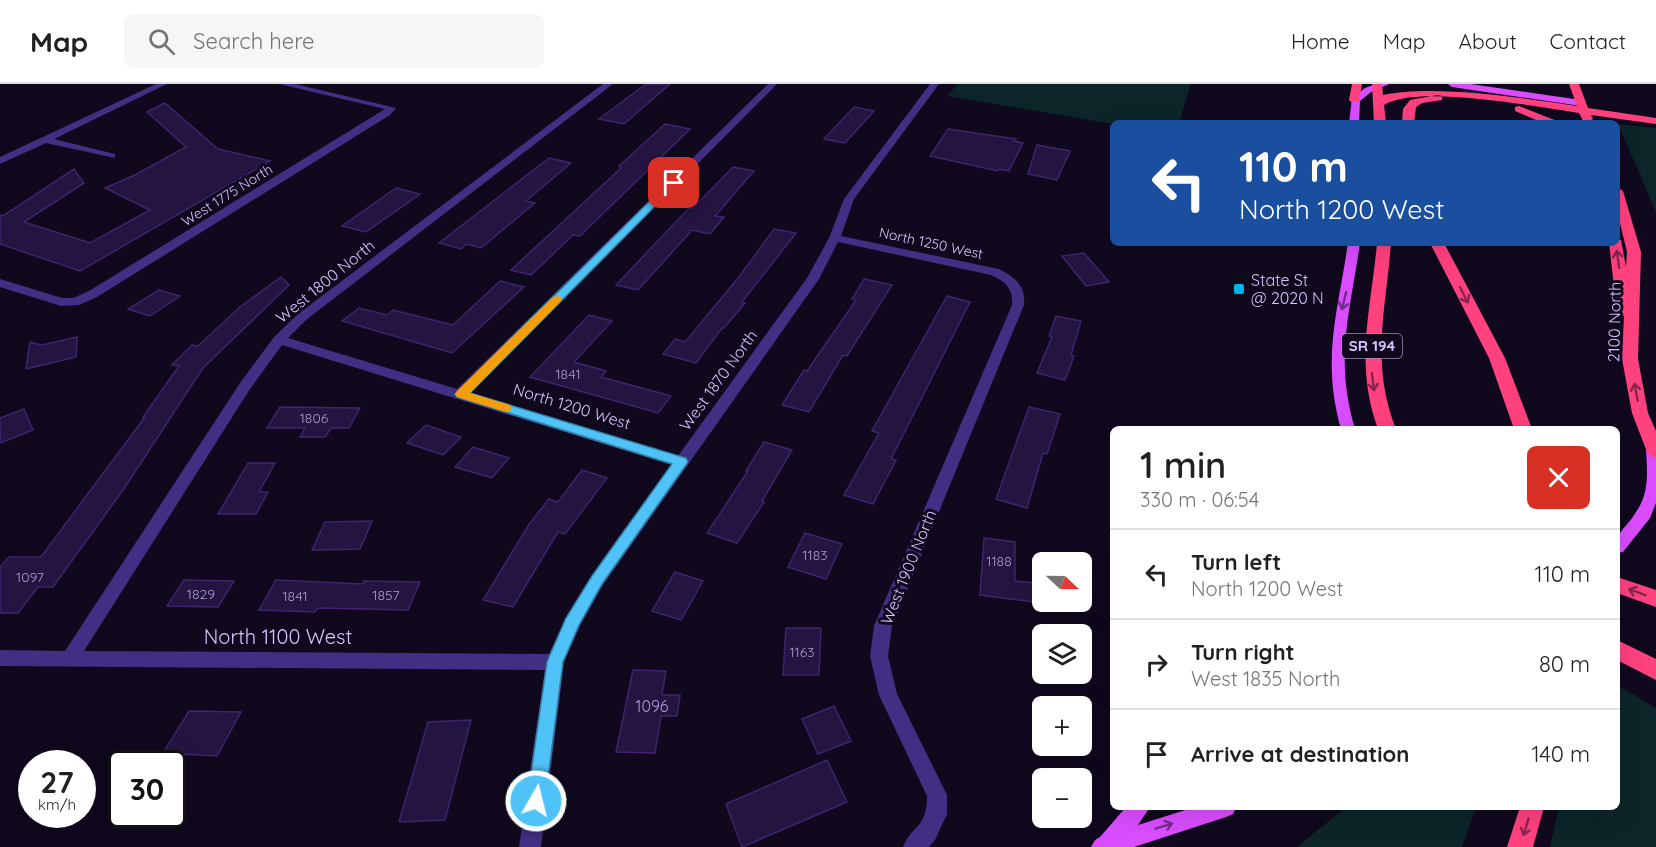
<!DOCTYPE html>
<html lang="en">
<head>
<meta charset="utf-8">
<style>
	body { margin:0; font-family:Quicksand,sans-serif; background:#f6f6f6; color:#202124; height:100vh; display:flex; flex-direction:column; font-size:22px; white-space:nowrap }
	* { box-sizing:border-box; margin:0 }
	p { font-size:20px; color:#757577 }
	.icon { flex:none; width:33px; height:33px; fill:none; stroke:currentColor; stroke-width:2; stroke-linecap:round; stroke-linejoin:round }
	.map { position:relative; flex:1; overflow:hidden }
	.details { position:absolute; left:1110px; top:342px; width:510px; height:384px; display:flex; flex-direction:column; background:#fff; border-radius:9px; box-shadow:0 6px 24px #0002 }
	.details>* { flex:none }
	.banner { position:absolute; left:1110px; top:36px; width:510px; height:126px; border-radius:9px; box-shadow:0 6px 24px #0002; background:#1a4fa0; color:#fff; overflow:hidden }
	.needle { width:39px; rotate:112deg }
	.fabs { position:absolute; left:1032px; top:468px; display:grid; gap:12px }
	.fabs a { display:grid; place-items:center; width:60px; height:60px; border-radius:9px; background:#fff; box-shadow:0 6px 24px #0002; font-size:30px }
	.speed { position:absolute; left:18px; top:666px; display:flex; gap:12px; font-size:30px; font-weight:700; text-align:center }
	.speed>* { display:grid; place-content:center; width:78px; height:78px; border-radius:50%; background:#fff; box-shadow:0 6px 24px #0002; line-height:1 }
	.speed small { font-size:15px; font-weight:400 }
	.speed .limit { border:3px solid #111; border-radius:9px; background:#fff; color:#111 }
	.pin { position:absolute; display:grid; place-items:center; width:51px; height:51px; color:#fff; margin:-26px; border-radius:12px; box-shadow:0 3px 9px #0006 }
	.me { position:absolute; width:66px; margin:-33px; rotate:8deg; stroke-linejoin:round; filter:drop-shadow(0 0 4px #0008) }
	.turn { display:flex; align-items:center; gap:21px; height:126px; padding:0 30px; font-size:27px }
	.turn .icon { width:78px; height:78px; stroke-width:2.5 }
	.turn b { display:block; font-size:42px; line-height:51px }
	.round { display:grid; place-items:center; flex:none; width:63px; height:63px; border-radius:9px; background:#f6f6f6 }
	.overview { display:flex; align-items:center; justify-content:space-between; height:102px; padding:0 30px }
	h1 { font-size:36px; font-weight:600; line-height:45px }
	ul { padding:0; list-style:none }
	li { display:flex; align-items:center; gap:18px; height:90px; padding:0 30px; border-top:2px solid #e0e0e0 }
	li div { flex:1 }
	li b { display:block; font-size:22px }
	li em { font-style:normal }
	header { display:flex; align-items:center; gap:36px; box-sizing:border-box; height:84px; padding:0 30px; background:#fff; border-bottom:2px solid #e0e0e0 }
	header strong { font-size:28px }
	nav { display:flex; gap:33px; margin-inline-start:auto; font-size:21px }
	.search { width:420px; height:54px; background:#f6f6f6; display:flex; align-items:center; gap:15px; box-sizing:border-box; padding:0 21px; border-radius:9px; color:#757577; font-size:22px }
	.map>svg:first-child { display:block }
	.green { fill:#0c2528 }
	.building { fill:#241440; stroke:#3e236f; stroke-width:1.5 }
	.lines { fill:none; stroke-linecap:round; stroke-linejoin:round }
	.minor { fill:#402f82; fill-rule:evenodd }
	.major { fill:#d94dff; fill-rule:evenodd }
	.highway { fill:#ff417e; fill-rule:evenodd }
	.oneway { stroke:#88254e }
	.oneway2 { stroke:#742b8e }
	.route { fill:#4fc3f7; stroke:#337fa1; stroke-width:1.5 }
	.slow { fill:#f59e0b }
	.poi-dot { fill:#00b3f1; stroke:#10091e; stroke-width:2 }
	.labels { text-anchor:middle; stroke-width:6; stroke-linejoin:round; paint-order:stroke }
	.far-street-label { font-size:14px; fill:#d6c6ff; stroke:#10091e }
	.number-label { font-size:14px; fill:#aa9acf }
	.shield { fill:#10091e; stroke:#9b8dbc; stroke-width:1.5 }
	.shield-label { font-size:15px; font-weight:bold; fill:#d6c6ff }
	.poi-label { font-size:16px; fill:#d6c6ff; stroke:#10091e; text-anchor:start }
	.street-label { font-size:16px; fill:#d6c6ff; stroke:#10091e }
	.near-number-label { font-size:16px; fill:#aa9acf }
	.near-street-label { font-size:20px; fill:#d6c6ff; stroke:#10091e }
</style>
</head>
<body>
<header>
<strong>Map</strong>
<div class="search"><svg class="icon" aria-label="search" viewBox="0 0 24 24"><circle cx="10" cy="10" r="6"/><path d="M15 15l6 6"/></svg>Search here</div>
<nav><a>Home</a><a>Map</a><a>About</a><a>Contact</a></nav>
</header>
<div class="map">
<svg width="1656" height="763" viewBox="0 0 1656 763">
	<rect width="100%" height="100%" fill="#10091e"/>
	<path class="green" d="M957,0H1191L1179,39L1113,40L948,12Z
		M1618,40L1656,44V128Z
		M1617,601L1656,624V763H1550L1559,723H1617Z
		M1346,723H1476L1462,763H1297Z"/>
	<path class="building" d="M646,0H670L624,40L599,35Z
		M165,19L218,65L270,77L80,187L0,160V131L3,132L74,85L84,99L24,138L90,159L150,126L105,104L135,91L186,63L147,28Z
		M854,23L874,27L845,59L824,55Z
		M665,40L690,45L580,152L573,151L531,191L511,186L621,84L619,82Z
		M948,45L1016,55L1014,57L1023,59L1009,87L999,85L998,87L930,72Z
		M1037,61L1070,67L1057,96L1028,90Z
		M549,74L571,79L526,117L535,119L481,164L466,160L461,165L439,159Z
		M733,83L754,87L715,132L724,133L710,150L692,146L638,206L616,201L689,124L692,125Z
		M396,104L420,110L366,148L342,142Z
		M774,145L796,149L742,218L745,219L724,244H722L696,279L663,270L675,255L685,258L739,193Z
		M1084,169L1109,198L1086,202L1062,172Z
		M281,193L289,201L203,284L123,406L53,503H38L18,529H0V483L9,473H41L145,333H143L179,282L172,281L192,261L198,262L240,223Z
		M864,195L892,201L847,272L843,271L809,328L782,321L804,286L807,287L856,216L852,215Z
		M500,197L524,203L452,269L342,237L359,224L387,231L393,226L453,241Z
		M159,206L180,212L150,232L128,225Z
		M947,212L970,218L891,375L896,376L873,420L844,411L879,349L872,347Z
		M589,231L612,237L574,278L606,287L601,293L671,312L658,329L530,293Z
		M1056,232L1081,237L1071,271L1074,272L1065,296L1037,289L1052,253L1049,252Z
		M77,253L76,273L26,285L30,258L42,261Z
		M280,323L360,324L349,344H331L325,353H300L305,344H267Z
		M1029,323L1060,330L1047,370L1043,369L1027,424L996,415Z
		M24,325L33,346L0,359V334Z
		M426,341L461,353L443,371L407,359Z
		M764,358L792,366L762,417L764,418L737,459L707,449L748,387H746Z
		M473,363L509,374L492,394L455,383Z
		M248,379H275L259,408H268L256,430H218Z
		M582,386L607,394L565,450L558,448L513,523L483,516L530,439L549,415L558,418Z
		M372,437L360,465L312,466L325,438Z
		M805,449L842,460L826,495L788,483Z
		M984,454L1015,458V497L1034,499V518L980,511Z
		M675,488L703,497L681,536L652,527Z
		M184,496L234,497L218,523L167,522Z
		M276,496L363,500L364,497L420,498L408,526L318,524L315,528L259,526Z
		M786,544H821L819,591H783Z
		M633,586L666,587L662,611H680L677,632H661L655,669L616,668Z
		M834,622L851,657L818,670L802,635Z
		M189,627L241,628L217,672L163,669Z
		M471,636L445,736L399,738L428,638Z
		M827,676L847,718L742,763L726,720Z"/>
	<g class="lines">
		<path class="minor" d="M156,0H167L54,55L115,70V74L46,59L0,80V73Z
			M279,0H295L396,24L390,31L97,213L79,221L61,222L0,203V195L62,214H73L89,207L385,25Z
			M603,0H613L306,236L288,254L457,305L768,0H777L470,309L678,372L807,194L829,154L844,115L930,0H939L854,115L841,152L999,185C1015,193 1026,202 1024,221L892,542L888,572L897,610L947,711V730L935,756L929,763H903C913,739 927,745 927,712L879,611L870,572L874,542L1012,221C1013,204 1006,198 991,191L838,158L819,195L603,501L580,542L564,578L541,763H519L545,586L0,582V566L65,567L240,299L274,253L298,230ZM282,261L672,381C627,442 580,500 549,570L84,567L250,305Z"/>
		<path class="major" d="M1376,0H1389L1371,8L1360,17L1359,39H1349L1352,14L1365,4Z
			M1448,0H1470L1581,16L1586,19L1581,22L1452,3Z
			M1348,159H1360C1350,229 1334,274 1355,345H1341C1321,274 1338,228 1348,159Z
			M1653,359L1656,360V419L1650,434L1623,468L1617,469C1617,443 1624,448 1636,428C1650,408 1647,387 1646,364Z
			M1126,723H1150L1138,741L1195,723H1236L1233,730L1226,733L1134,763H1091L1095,756L1100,753Z"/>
		<path class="highway" d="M1352,0H1362L1359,18H1351L1349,16Z
			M1372,0H1382L1383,11C1435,0 1522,14 1577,22L1569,0H1579L1588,24L1656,34V40L1591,31L1593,35L1587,38L1583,37L1579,29C1537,23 1417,0 1384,21L1386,39H1374Z
			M1438,11L1442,12V16L1422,19L1416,23L1414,39H1402L1403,25L1410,16Z
			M1519,22L1557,37L1559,39H1543L1515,27V23Z
			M1617,103L1623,107L1641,168L1638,275L1648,329L1656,347V374L1650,372L1647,368L1632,329L1622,275L1624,232L1617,228L1609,159H1617V155L1621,156L1626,183L1627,168L1617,127Z
			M1377,159H1391C1386,226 1370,279 1396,345H1378C1354,279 1371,226 1377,159Z
			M1430,159H1444L1505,274L1532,345H1514L1489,274Z
			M1617,493L1656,506V523L1617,509Z
			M1617,556L1656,575V596L1617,576Z
			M1520,723H1544L1533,763H1507Z"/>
	</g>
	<defs><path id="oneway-shaft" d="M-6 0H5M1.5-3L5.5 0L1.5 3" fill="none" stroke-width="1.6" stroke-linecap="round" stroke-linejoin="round" transform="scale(1.5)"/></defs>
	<g class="oneway">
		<use href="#oneway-shaft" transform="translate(1618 175) rotate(-97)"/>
		<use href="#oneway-shaft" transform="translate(1464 211) rotate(63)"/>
		<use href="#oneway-shaft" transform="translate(1373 298) rotate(83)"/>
		<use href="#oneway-shaft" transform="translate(1636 308) rotate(-101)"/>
		<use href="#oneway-shaft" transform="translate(1637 508) rotate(-159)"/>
		<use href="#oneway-shaft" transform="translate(1526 743) rotate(107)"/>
	</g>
	<g class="oneway2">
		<use href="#oneway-shaft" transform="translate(1344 217) rotate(104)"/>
		<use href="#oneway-shaft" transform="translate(1164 742) rotate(-17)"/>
	</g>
	<path class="route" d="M670,97L678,99L470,309L686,374L688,378L602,500L579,541L563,578L545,717L543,723L536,726L530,723L527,717L547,578L566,534L592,492L672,380L457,313L455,310Z"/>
	<path class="slow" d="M557,212L561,213V217L470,309L510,321L512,324L510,327L506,328L457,313L455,310L457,307L553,213Z"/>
	<rect class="poi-dot" x="1233" y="199" width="12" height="12" rx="3"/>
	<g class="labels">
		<g class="far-street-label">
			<text transform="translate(227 111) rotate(-32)" y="5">West 1775 North</text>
			<text transform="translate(931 159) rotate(12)" y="5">North 1250 West</text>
		</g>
		<g class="number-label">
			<text x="568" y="295">1841</text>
			<text x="314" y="339">1806</text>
			<text x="815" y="476">1183</text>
			<text x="999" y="482">1188</text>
			<text x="30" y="498">1097</text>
			<text x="201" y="515">1829</text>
			<text x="386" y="516">1857</text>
			<text x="295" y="517">1841</text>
			<text x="802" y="573">1163</text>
		</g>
		<rect class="shield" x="1342" y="250" width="60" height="24" rx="4.5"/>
		<g class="shield-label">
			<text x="1372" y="267">SR 194</text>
		</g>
		<g class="poi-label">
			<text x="1251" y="202">State St<tspan x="1251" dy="18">@ 2020 N</tspan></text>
		</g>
		<g class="street-label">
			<text transform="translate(325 197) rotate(-39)" y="6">West 1800 North</text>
			<text transform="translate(1614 238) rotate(-89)" y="6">2100 North</text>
			<text transform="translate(718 296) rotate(-54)" y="6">West 1870 North</text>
			<text transform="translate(572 322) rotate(17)" y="6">North 1200 West</text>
			<text transform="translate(908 483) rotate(-68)" y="6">West 1900 North</text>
		</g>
		<g class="near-number-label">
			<text x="652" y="628">1096</text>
		</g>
		<g class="near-street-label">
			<text x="278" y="560">North 1100 West</text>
		</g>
	</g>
</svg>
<div class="fabs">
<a><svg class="needle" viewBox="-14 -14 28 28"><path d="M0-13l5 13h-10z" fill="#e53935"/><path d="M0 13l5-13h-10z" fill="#757577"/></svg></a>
<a><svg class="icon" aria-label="layers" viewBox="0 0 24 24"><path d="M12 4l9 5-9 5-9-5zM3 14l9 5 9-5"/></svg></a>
<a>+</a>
<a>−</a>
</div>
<div class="speed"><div>27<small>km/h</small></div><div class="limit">30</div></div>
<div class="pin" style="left:674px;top:99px;background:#d93025"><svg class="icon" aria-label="arrive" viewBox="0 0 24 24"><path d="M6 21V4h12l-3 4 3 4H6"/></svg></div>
<svg class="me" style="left:536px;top:717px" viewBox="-20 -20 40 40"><circle r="17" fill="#4fc3f7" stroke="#fff" stroke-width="3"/><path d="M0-11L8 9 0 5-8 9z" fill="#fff"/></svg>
<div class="banner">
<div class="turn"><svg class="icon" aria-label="left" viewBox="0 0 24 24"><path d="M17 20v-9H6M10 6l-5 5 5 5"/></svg><div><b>110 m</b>North 1200 West</div></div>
</div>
<section class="details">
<div class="overview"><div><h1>1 min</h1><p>330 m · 06:54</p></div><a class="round" style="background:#d93025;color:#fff"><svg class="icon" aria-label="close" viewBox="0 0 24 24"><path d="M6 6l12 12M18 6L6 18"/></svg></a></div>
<ul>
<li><svg class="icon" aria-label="left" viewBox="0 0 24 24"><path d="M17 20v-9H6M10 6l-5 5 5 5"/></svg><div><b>Turn left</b><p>North 1200 West</p></div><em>110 m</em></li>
<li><svg class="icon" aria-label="right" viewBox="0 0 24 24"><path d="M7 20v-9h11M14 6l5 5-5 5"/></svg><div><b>Turn right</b><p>West 1835 North</p></div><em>80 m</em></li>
<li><svg class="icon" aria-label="arrive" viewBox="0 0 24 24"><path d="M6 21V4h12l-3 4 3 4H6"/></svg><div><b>Arrive at destination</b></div><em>140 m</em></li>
</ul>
</section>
</div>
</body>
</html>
